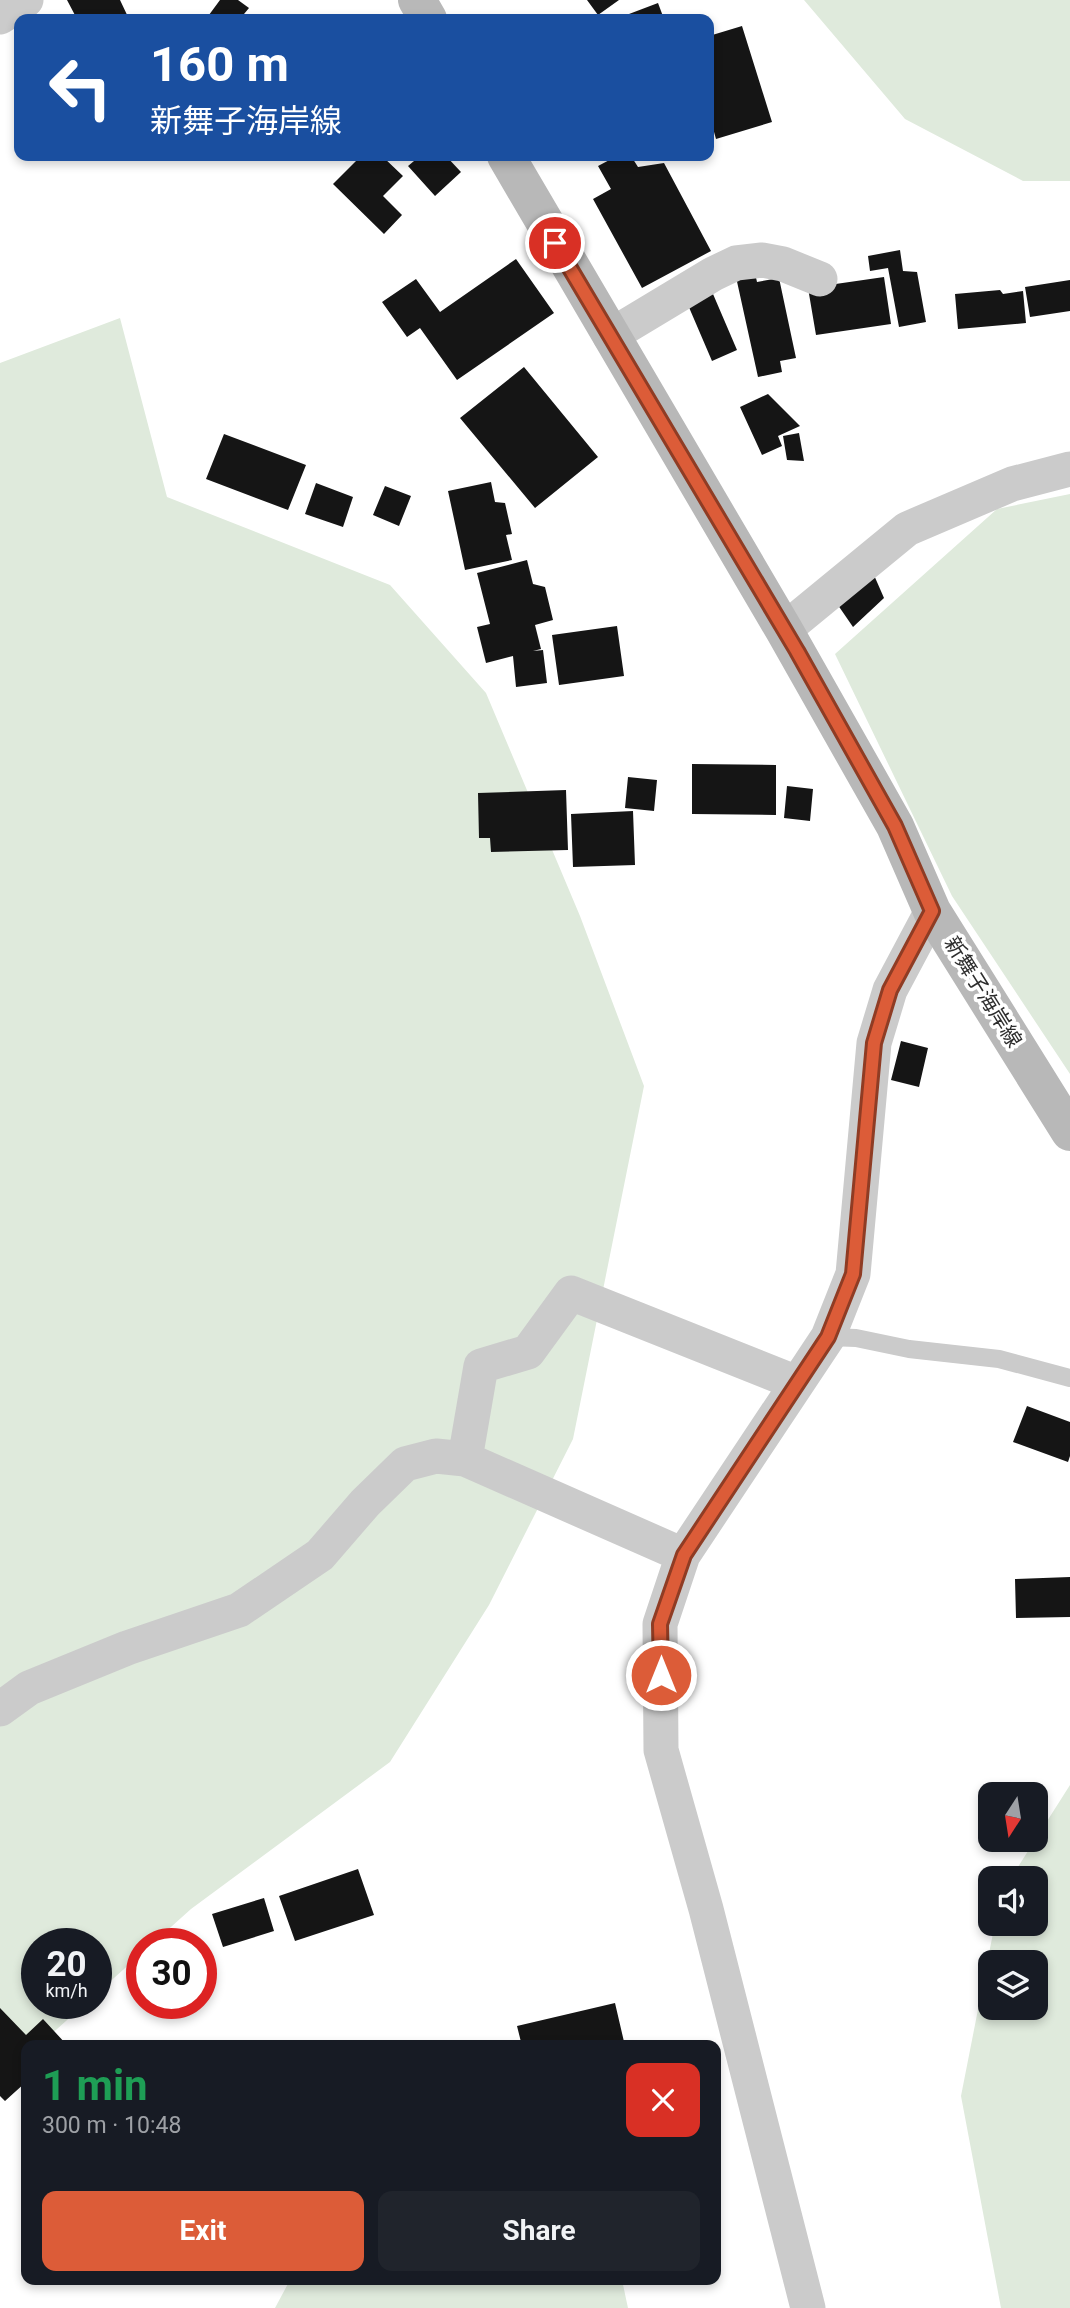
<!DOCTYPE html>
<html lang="en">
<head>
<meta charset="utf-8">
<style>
	body { margin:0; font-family:Roboto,"Noto Sans JP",sans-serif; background:#20242c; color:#f1f3f6; height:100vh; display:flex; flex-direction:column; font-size:26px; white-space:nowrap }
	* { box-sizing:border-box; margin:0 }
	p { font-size:23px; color:#9ea1a6 }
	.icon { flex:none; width:38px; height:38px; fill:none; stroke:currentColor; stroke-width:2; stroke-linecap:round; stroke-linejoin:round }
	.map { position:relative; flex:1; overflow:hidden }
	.panel { position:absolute; left:21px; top:2040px; width:700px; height:245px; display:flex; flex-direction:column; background:#171b24; border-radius:14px; box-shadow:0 4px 10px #0003 }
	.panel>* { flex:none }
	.banner { position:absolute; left:14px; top:14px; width:700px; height:147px; border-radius:14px; box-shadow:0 4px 10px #0003; background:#1a4fa0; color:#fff; overflow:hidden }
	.needle { width:46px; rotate:192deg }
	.controls { position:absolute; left:978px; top:1782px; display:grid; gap:14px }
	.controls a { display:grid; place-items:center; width:70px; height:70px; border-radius:14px; background:#171b24; box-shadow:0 4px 10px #0003; font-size:35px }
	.speed { position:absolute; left:21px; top:1928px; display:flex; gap:14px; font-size:35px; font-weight:700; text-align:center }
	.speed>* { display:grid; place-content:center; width:91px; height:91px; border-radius:50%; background:#171b24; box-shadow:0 4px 10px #0003; line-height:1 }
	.speed small { font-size:18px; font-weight:400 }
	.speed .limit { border:10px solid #d22; background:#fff; color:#111 }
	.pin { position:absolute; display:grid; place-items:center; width:60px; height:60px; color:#fff; margin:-30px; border:4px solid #fff; border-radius:50%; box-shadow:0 2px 7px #0007 }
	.me { position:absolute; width:77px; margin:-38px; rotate:0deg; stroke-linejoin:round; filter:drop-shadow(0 0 5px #0008) }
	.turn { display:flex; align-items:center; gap:24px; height:147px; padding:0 21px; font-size:32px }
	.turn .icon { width:91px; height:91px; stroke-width:2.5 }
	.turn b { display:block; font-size:49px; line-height:60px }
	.round { display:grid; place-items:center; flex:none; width:74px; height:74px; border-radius:14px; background:#20242c }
	.headline { display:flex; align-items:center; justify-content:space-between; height:119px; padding:0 21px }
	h1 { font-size:42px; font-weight:700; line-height:52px; color:#1e9e55 }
	.button { display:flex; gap:14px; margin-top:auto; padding:14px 21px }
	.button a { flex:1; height:80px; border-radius:14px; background:#dc5c38; color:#fff; font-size:28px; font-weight:700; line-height:80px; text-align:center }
	.button a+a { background:#20242c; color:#f1f3f6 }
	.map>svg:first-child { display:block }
	.green { fill:#dfeadc; fill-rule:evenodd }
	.building { fill:#151515 }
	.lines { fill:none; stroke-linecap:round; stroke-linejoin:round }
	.lane { stroke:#cbcbcb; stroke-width:18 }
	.street { stroke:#cbcbcb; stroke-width:35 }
	.secondary { stroke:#b8b8b8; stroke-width:38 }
	.route-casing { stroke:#8f3c24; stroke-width:18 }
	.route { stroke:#dc5c38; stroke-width:12 }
	.labels { text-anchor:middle; stroke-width:7; stroke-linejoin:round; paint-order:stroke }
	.street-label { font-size:21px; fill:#2e2e2e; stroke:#fff }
</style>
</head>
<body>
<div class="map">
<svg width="1070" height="2308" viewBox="0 0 1070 2308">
	<rect width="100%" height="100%" fill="#fff"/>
	<path class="green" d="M804,0H1070V181H1023L905,119Z
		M120,318L167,497L390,585L486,693L580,916L644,1086L573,1439L489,1605L390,1762L191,1909L152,1944H142V1953L96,1994V1944H37V2004H85L38,2046H26V2057L0,2080V363Z
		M1070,494V1074L952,896L835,654L997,509Z
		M1070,1785V2308H1001L961,2096L995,1923H1036V1878H1011ZM990,1962H1036V2007H990Z
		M290,2280H622L628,2308H275Z"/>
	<path class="building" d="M67,0H120L129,19H77Z
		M220,0H238L249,8L244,14L251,19H206Z
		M587,0H619L598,15Z
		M658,3L664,19H631L629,14Z
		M742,26L772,122L716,139L709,114V36Z
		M361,156H382L403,176L383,196L402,215L384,234L333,184Z
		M420,156H446L461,172L435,196L408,166Z
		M617,156H631L638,167L664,163L711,251L642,288L593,199L611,189L598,166Z
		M900,250L903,271L917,272L926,322L899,327L888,268L870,271L868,256Z
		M516,259L554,313L457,380L420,328L407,337L382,302L416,279L440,312Z
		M755,273L757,282L779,278L796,358L780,361L782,372L758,377L736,277Z
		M884,277L891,324L816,335L808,288Z
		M1070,280V311L1030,317L1025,287Z
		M1000,290L1003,294L1023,291L1026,323L958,329L955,294Z
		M713,294L737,350L712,361L688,305Z
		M524,367L598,457L535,508L460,418Z
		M768,394L800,426L778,436L782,446L762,455L740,407Z
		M799,433L804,461L787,460L783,436Z
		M224,434L306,465L288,510L206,479Z
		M491,482L495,502L505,503L512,534L506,535L512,560L465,570L448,491Z
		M316,483L353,497L343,527L305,514Z
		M385,486L411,496L399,526L373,515Z
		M527,560L533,584L545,587L553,620L535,625L541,649L533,651L543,650L547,683L516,687L513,656L486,663L477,627L490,624L477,573Z
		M870,566L884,598L853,627L831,595Z
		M617,626L624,676L559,685L552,635Z
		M692,764L776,765V815L692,814Z
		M628,777L657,780L654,811L625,808Z
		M787,786L813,789L810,821L784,818Z
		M566,790L568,850L491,852L490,838H479L478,793Z
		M633,811L635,865L573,867L571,814Z
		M901,1041L928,1048L919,1087L891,1080Z
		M1027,1406L1070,1422V1456L1068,1462L1013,1442Z
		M1070,1577V1617L1016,1618L1015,1579Z
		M358,1869L374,1915L295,1941L279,1896Z
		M264,1898L274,1931L223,1947L212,1914Z
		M615,2003L625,2046H522L517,2026Z
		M0,2008L26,2035L43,2019L66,2044L64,2046H26V2082L5,2101L0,2096Z"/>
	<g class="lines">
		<path class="lane" d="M828,1337L856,1338L909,1349L999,1359L1070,1378"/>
		<path class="street" d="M0,17L26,0
			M610,336L713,274L736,263L762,260L783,264L820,279
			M784,630L907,529L1012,484L1070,469
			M465,1459L481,1366L528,1352L571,1293L797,1383
			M0,1709L29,1688L127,1648L239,1610L320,1555L365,1503L405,1464L436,1456L465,1459L683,1555
			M808,2308L706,1909L661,1750L660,1624L683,1555L828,1337L853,1274L874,1043L890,990L932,911"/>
		<path class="secondary" d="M417,0L428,19
			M506,156L784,630L895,826L932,911L1070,1132"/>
	</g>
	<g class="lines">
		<g class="route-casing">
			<path id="route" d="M555,243L797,651L895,826L932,911L890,990L874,1043L853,1274L828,1337L684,1555L660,1624L661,1675"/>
		</g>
		<use href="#route" class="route"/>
	</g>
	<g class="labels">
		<g class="street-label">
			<text transform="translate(983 992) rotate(58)" y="7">新舞子海岸線</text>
		</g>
	</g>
</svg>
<div class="controls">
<a><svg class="needle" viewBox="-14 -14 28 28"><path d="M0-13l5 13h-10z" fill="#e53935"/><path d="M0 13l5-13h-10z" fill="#9ea1a6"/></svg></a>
<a><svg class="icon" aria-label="sound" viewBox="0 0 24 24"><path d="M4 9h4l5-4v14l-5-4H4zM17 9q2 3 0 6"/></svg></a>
<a><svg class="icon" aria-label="layers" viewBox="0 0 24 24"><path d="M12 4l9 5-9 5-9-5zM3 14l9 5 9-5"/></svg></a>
</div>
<div class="speed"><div>20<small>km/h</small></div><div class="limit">30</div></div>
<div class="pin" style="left:555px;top:243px;background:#d93025"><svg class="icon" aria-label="arrive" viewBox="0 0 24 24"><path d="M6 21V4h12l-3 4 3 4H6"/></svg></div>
<svg class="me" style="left:661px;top:1675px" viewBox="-20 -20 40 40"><circle r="17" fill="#dc5c38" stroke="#fff" stroke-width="3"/><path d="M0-11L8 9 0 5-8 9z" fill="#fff"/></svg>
<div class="banner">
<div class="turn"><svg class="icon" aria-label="left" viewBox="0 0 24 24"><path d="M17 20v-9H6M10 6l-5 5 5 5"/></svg><div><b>160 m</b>新舞子海岸線</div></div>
</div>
<section class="panel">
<div class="headline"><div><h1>1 min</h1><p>300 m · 10:48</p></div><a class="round" style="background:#d93025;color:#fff"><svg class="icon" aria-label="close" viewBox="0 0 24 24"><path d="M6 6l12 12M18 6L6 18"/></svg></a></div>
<div class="button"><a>Exit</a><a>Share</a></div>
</section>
</div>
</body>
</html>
